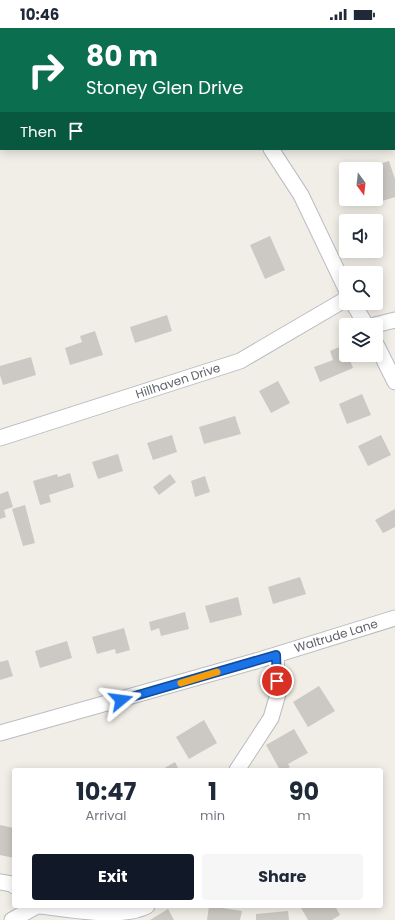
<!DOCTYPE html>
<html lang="en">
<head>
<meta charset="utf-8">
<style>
	body { margin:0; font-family:Poppins,sans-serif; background:#f6f6f7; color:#1f2937; height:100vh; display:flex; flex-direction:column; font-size:15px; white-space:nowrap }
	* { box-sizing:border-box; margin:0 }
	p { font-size:13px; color:#747a83 }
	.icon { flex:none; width:22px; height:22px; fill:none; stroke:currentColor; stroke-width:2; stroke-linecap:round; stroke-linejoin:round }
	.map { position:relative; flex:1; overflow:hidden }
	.sheet { position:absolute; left:12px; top:740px; width:371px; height:140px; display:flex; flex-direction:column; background:#fff; border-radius:4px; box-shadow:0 2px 10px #0003 }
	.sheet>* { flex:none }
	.guide { position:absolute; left:0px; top:0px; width:395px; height:122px; box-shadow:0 2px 10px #0003; background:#0b6e4f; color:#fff; overflow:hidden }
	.needle { width:26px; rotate:165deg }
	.fabs { position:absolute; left:339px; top:134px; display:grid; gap:8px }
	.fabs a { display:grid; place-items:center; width:44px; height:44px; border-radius:4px; background:#fff; box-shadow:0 2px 10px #0003; font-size:20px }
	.pin { position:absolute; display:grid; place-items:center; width:34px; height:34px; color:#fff; margin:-17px; border:2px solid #fff; border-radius:50%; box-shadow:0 1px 4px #0007 }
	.me { position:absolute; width:44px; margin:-22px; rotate:74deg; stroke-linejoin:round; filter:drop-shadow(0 0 3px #0008) }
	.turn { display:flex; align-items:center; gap:14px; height:84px; padding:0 20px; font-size:18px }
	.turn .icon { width:52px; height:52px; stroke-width:2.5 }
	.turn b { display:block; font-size:28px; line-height:34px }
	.then { display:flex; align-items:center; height:38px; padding:0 20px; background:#0003; gap:8px; font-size:15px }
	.eta { display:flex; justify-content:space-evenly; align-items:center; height:68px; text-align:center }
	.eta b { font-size:24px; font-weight:700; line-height:28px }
	.button { display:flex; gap:8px; margin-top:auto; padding:8px 20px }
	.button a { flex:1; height:46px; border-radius:4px; background:#111827; color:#fff; font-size:16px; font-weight:700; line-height:46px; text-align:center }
	.button a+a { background:#f6f6f7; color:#1f2937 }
	.status { display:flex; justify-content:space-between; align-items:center; height:28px; padding:0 20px; background:#fff; direction:ltr }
	.status svg { height:11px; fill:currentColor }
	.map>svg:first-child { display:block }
	.building { fill:#ccc9c4 }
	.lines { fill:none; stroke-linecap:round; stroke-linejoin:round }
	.minor-casing { stroke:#b9bcc1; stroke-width:17 }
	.minor { stroke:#fff; stroke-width:15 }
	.route-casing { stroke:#114b97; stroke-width:10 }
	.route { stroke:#1a73e8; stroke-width:7 }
	.slow { stroke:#f59e0b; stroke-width:7 }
	.labels { text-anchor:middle; stroke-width:3; stroke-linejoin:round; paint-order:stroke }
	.street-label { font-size:12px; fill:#5e6368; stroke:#fff }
</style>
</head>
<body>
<div class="status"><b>10:46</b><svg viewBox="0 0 49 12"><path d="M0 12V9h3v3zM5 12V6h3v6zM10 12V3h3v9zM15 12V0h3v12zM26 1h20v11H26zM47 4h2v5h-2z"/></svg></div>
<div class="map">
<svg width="395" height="892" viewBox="0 0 395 892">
	<rect width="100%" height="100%" fill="#f1eee7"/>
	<path class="building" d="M389,133L395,151V169L379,174L376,163V141H369V139Z
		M270,208L285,242L265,251L250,217Z
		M167,287L172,303L135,315L130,299Z
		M95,303L103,327L70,337L65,320L82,314L80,308Z
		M344,317L346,327H348L353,340L320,354L314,339L333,332L330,323Z
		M31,329L36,347L3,357L0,347V338Z
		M278,353L290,375L271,385L259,363Z
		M362,366L371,387L347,396L339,376Z
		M235,388L241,406L204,416L199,399Z
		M172,407L177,424L153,432L147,415Z
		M381,407L391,427L368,438L358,418Z
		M118,426L123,443L98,451L92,434Z
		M70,445L74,459L49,467L51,474L40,477L33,453L57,446L58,449Z
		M170,446L176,454L159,467L153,459Z
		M205,448L210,464L195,469L191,453Z
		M8,463L13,479L4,482L6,489L0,491V466Z
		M25,477L35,515L23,518L12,481Z
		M395,481V499L383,505L375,492Z
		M300,549L306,566L273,576L268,559Z
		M238,569L242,587L210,595L205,578Z
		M185,584L189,601L161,608L159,600L151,603L149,594Z
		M124,600L130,622L116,626L115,621L97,626L92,609Z
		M67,613L72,630L40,640L35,623Z
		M8,632L13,648L0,652V634Z
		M319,658L335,683L308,699L293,674Z
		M204,692L217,715L189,731L176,709Z
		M294,701L308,725L288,736L290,739L284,742H280L266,717Z
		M175,734L179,742H161Z
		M0,797L14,800V830L0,827Z
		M209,878L242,883L240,892H207Z
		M300,878H335L340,887L332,892H308Z
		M168,881L174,892H150Z
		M288,883L289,892H256V886Z"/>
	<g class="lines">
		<g class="minor-casing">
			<path id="minor" d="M174,0L175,1
				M394,47H395
				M271,121L301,167L346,261
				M353,275L366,297
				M375,297L395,292
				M376,316L395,354
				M0,410L240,333L346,271
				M0,705L256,633L395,590
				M237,742L271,690L278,666L276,627
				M0,854L12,856L14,858
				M39,878C69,881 120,892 147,878
				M12,892L37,878"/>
		</g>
		<use href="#minor" class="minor"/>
	</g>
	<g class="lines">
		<g class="route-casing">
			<path id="route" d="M121,672L276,627L277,653"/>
		</g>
		<use href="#route" class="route"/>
		<path class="slow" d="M181,655L217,644"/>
	</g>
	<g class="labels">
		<g class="street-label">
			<text transform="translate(178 353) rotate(-18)" y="4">Hillhaven Drive</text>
			<text transform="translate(336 608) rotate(-17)" y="4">Waltrude Lane</text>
		</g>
	</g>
</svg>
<div class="fabs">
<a><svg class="needle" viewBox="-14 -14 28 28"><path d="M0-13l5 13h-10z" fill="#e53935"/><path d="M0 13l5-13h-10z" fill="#747a83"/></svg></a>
<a><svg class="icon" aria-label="sound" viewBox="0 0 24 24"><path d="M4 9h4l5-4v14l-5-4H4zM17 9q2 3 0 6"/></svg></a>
<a><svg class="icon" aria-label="search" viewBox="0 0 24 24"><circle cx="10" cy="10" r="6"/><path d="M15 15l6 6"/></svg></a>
<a><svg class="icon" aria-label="layers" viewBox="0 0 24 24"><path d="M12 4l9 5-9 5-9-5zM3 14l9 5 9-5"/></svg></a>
</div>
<div class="pin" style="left:277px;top:653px;background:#d93025"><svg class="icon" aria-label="arrive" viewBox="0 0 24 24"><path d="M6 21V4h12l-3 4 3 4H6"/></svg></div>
<svg class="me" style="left:121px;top:672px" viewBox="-20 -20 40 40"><path d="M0-17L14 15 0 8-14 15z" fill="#1a73e8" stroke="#fff" stroke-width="4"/></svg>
<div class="guide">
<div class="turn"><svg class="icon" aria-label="right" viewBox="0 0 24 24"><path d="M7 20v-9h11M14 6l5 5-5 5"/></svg><div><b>80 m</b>Stoney Glen Drive</div></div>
<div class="then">Then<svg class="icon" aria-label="arrive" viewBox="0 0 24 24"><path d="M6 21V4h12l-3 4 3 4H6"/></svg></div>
</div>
<section class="sheet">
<div class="eta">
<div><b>10:47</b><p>Arrival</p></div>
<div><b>1</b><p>min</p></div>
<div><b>90</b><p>m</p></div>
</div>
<div class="button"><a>Exit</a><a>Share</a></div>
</section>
</div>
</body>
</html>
